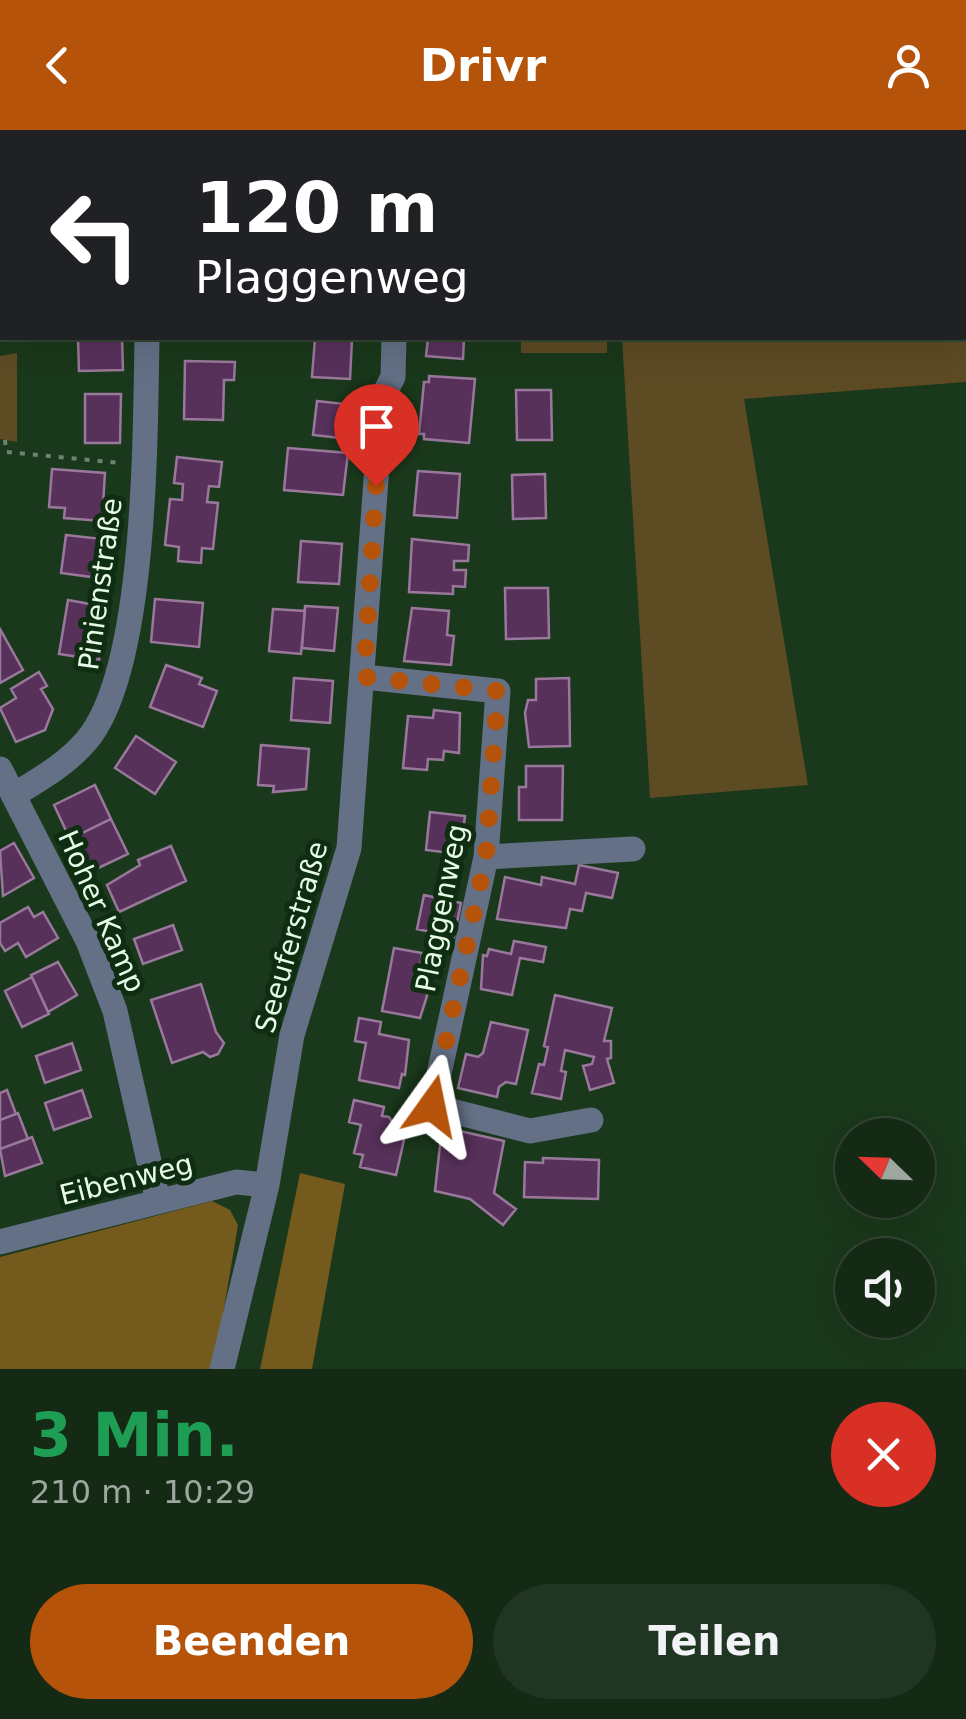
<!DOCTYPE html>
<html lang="de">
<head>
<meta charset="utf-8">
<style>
	body { margin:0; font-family:"DejaVu Sans",sans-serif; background:#213622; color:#f1f3f6; height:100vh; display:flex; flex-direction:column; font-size:38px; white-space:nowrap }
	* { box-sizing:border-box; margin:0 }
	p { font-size:32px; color:#9da7a0 }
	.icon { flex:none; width:55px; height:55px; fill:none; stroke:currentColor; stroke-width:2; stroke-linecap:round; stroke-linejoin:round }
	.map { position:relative; height:1239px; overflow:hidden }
	.details { display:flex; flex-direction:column; background:#142a14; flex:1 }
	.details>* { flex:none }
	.top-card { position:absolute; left:0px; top:0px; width:968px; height:210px; box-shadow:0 10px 40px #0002,0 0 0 2px #334634; background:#202124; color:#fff; overflow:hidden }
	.needle { width:65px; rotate:293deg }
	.fabs { position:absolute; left:835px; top:988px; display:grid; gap:20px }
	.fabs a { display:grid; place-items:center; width:100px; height:100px; border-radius:50%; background:#142a14; box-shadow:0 10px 40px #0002,0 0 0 2px #334634; font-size:50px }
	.pin { position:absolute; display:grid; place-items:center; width:85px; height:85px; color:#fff; margin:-102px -42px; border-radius:50% 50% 50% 0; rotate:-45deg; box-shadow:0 0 10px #0007 }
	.pin .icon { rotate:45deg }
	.me { position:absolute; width:110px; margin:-55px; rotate:12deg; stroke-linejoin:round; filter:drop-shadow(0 0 8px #0008) }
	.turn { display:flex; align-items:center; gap:35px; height:210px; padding:0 30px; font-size:45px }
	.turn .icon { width:130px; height:130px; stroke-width:2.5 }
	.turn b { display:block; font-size:70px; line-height:85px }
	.round { display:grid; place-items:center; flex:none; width:105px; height:105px; border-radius:52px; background:#213622 }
	.overview { display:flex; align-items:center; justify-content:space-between; height:170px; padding:0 30px }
	h1 { font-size:60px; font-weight:600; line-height:75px; color:#1e9e55 }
	.cta { display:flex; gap:20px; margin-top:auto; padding:20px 30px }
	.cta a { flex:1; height:115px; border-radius:60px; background:#b45309; color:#fff; font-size:40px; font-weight:600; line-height:115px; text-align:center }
	.cta a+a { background:#213622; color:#f1f3f6 }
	header { display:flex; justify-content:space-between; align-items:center; height:130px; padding:0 30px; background:#b45309; color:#fff; font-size:45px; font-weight:600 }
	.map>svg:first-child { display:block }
	.green { fill:#5d4b24 }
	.forest { fill:#745a1c }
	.building { fill:#58315b; stroke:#99799b; stroke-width:2.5 }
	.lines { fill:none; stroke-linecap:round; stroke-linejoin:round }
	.path { stroke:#6b846b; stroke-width:4; stroke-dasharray:5 8; stroke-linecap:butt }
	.minor { stroke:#647086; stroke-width:25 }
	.route { stroke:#b45309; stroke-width:18; stroke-dasharray:0 32.4 }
	.labels { text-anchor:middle; stroke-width:10; stroke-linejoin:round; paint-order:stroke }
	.street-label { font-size:28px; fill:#e8fae8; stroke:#0f2d11 }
</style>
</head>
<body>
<header><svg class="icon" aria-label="back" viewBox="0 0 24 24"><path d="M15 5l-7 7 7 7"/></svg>Drivr<svg class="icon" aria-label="person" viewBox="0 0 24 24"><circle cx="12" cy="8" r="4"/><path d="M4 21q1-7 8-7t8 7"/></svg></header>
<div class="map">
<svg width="966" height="1239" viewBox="0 0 966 1239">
	<rect width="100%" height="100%" fill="#1a381b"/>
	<path class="green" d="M966,130V252L744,269L808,655L650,668L622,208H965Z
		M521,208H607V223H521Z
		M17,223V312L0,309V226Z"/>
	<path class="forest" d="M300,1043L345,1054L312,1239H260Z
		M212,1071L230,1080L238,1095L214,1239H0V1127Z"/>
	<path class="building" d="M721,0H844L845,2H721Z
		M78,208H122L123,240L79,241Z
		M315,208L352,209L350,249L312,247Z
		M428,208H464L463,229L426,226Z
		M185,231L235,232L234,250H224L223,290L184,289Z
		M429,246L475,249L469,313L424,309V304H419L424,252H429Z
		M516,260H551L552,310H517Z
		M85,264H121L120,313H85Z
		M317,271L354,275L350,309L313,305Z
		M288,318L348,323L343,365L284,360Z
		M177,327L222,332L219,357L209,356L207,372L218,373L213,419L202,418L201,433L178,431L179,417L165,415L170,369L182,370L183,354L174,353Z
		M52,339L105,343L102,391L64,388L65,378L49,377Z
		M418,341L460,344L457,388L414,385Z
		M545,344L546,388L513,389L512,345Z
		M66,405L111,410L106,449L61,443Z
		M412,409L469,415L468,431H454V440H466L465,457L453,456V464L409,462Z
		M301,411L342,414L339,454L298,452Z
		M505,458H548L549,508L506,509Z
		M155,469L203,473L199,517L151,512Z
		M68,470L107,477L99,530L59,524Z
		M305,476L338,478L334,521L302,518Z
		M412,478L449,481L447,505L454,506L451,535L404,531Z
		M273,479L305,481L301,524L269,521Z
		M0,499L23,540L0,553Z
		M166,535L202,548L199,554L217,561L203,597L150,577Z
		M39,542L47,556L41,559L53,579L45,600L16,612L0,578L16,568L11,559Z
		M294,548L333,551L330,593L291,590Z
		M569,548L570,616L529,617L525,583L528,570H536V549Z
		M434,580L460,583L459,623L444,621L443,630L428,629L427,640L403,638L408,586L433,588Z
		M136,606L176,632L155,664L115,638Z
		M261,615L309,619L306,659L273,662L274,656L258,655Z
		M526,636H563L562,690H519V657H526Z
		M95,655L111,689L70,709L54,675Z
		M430,682L465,686L460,724L426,720Z
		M111,689L128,724L92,741L76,706Z
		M14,713L34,748L3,766L0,721Z
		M171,716L186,751L119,782L107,755L140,735L138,730Z
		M579,735L618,743L612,768L586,763L582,781L570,779L566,798L497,789L505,747L541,755L542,747L575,754Z
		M424,765L461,773L454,807L417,799Z
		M28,777L34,787L43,782L58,808L26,827L18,813L5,821L0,813V793Z
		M173,795L182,820L143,834L134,809Z
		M514,811L546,817L543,832L520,828L512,865L481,859L483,825L487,826L489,819L511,824Z
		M394,818L422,823L420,836L426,837L427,866L420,888L382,881Z
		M58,832L77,865L48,882L31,845Z
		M32,847L49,884L22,897L5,861Z
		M201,854L216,902L224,913L218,924L210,927L203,922L172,933L151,870Z
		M555,865L612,878L604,911H611V928L607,929L614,953L590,960L583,936L592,934L594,927L565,920L561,941L566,942L561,969L532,963L539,934L544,935L548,917L544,916Z
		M359,888L381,892L379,904L409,910L405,945L402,944L399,958L359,950L366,913L355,911Z
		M491,892L528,900L516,954L506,952L499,957L497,967L458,958L466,924L478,927L483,923Z
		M72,913L81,940L45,953L36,926Z
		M7,960L16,984L0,990V963Z
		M82,960L91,987L54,1000L45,973Z
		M354,970L384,977L382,986L389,987L404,1010L396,1045L360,1037L363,1025L354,1023L361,995L349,992Z
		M18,983L28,1009L0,1019V990Z
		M442,997L504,1011L494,1063L516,1079L503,1095L470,1069L435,1061Z
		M32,1007L42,1033L5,1046L0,1019Z
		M543,1028L599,1030L598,1069L524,1067L525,1032L543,1033Z"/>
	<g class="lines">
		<path class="path" d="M5,310L6,322L120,333"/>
		<path class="minor" d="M314,0V2
			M964,0L966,5
			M426,2L437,0
			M0,72H2
			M364,547L498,561L486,727L432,976L530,1001L591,990
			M0,639L88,811L115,881L158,1071
			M14,665C40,649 67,634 87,610C147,538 145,304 147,208
			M486,727L633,719
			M0,1112L236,1052L267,1055
			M222,1239L267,1055L292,905L349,718L382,268L393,247L394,208"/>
	</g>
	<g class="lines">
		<path class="route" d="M376,356L364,547L498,561L486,727L432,976"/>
	</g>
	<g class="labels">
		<g class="street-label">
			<text transform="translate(100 454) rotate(-82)" y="10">Pinienstraße</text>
			<text transform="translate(441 778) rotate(-79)" y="10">Plaggenweg</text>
			<text transform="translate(102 781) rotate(66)" y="10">Hoher Kamp</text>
			<text transform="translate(291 807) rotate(-74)" y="10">Seeuferstraße</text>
			<text transform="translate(126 1049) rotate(-14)" y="10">Eibenweg</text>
		</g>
	</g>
</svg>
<div class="fabs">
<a><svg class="needle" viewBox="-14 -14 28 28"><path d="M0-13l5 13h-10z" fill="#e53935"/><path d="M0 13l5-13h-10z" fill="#9da7a0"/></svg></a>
<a><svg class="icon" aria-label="sound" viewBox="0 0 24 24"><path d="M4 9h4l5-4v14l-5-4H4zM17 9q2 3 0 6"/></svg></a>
</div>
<div class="pin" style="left:376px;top:356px;background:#d93025"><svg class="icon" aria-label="arrive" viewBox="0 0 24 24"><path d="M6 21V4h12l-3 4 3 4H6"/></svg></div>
<svg class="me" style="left:432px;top:976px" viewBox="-20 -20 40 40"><path d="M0-17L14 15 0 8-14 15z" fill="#b45309" stroke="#fff" stroke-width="4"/></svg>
<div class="top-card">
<div class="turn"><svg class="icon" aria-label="left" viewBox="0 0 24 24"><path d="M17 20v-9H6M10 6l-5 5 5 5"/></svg><div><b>120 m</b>Plaggenweg</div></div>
</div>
</div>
<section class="details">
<div class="overview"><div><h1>3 Min.</h1><p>210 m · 10:29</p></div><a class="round" style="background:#d93025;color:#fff"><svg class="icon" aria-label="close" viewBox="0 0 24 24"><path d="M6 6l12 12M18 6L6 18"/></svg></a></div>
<div class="cta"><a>Beenden</a><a>Teilen</a></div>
</section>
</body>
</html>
